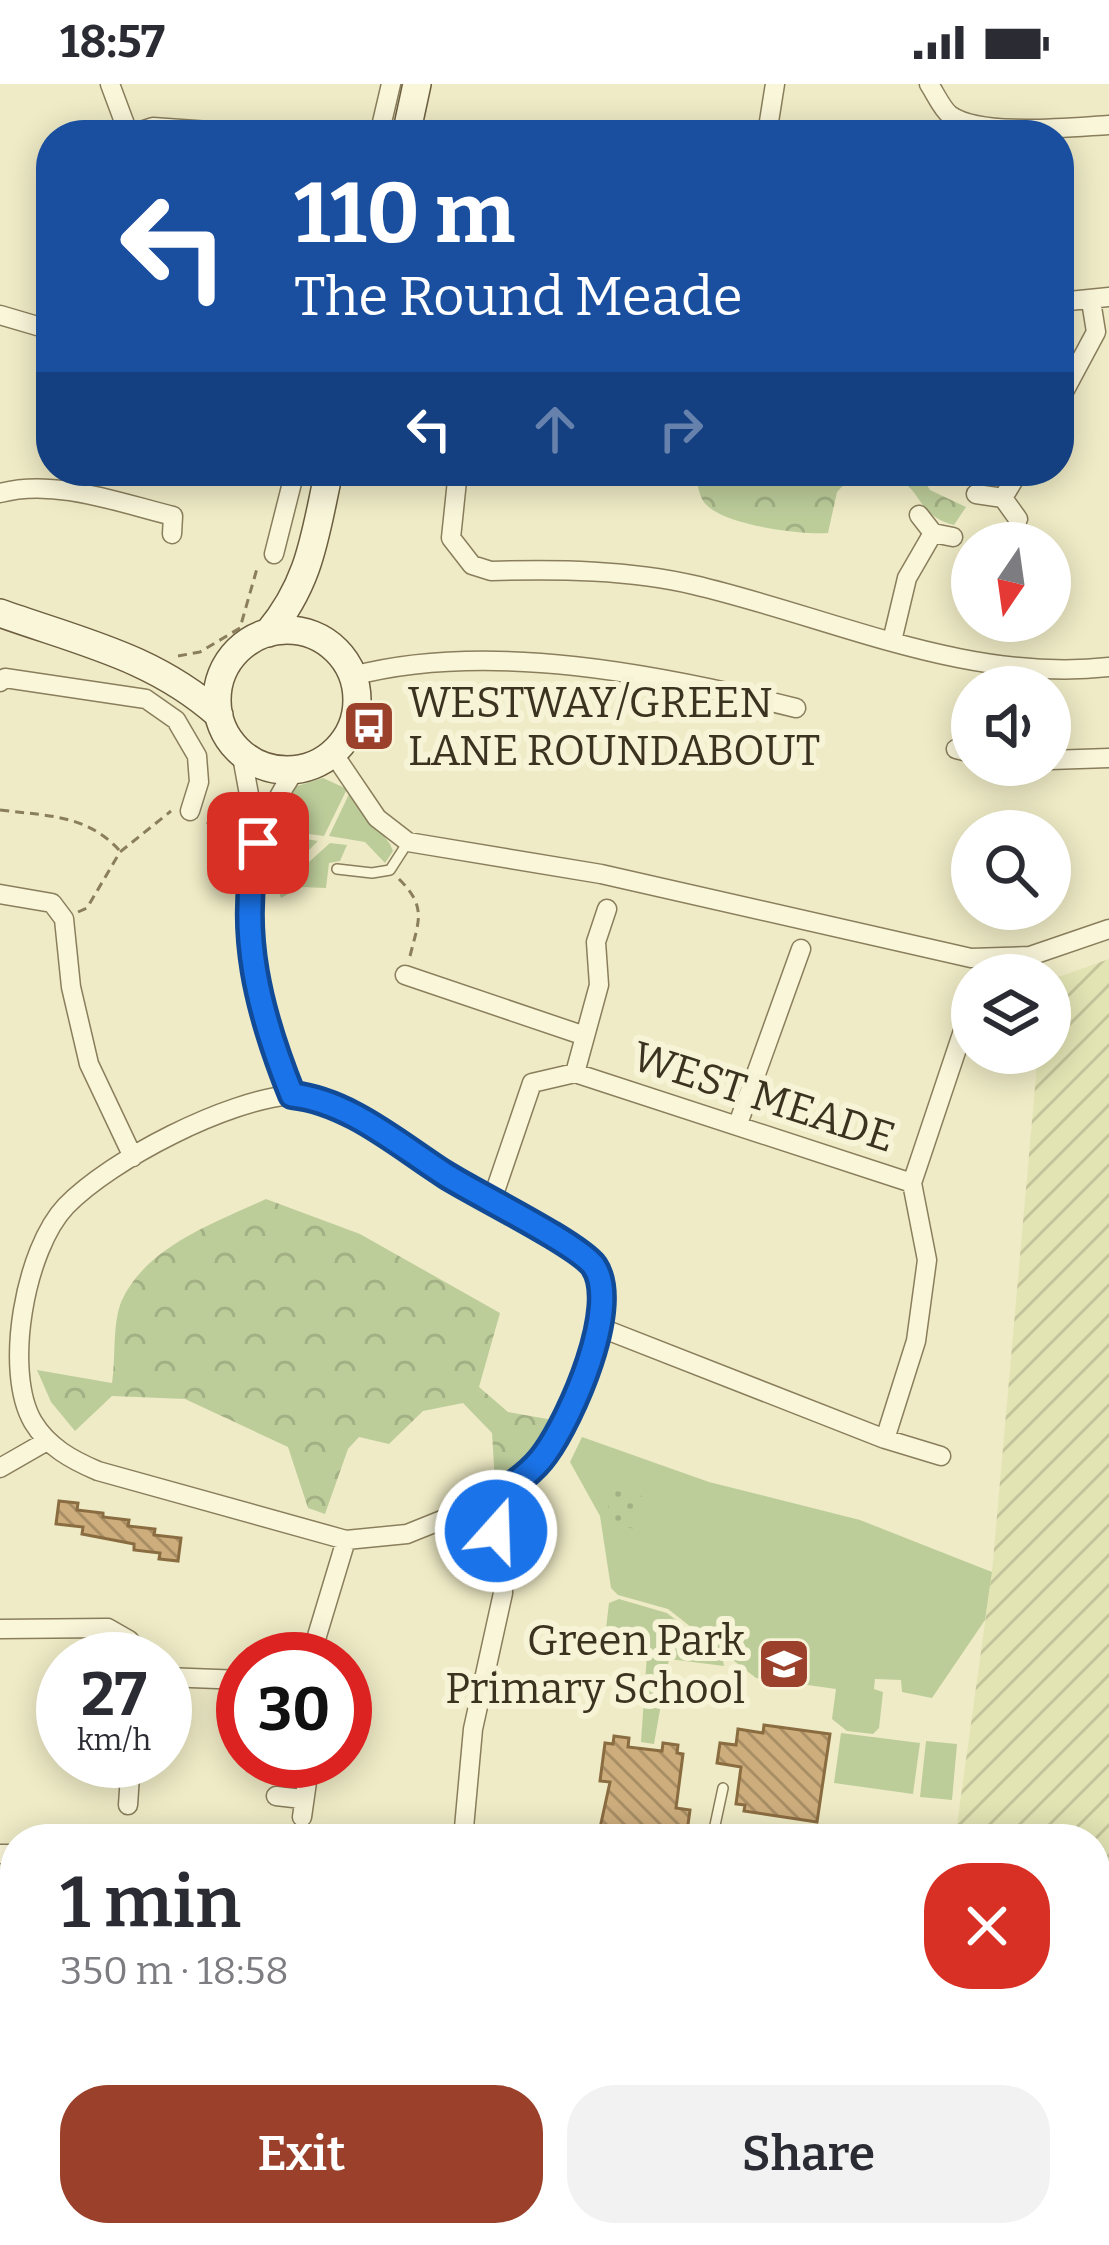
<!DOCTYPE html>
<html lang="en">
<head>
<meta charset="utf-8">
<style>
	body { margin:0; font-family:Bitter,serif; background:#f2f2f3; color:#2b2b33; height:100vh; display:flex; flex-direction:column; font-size:45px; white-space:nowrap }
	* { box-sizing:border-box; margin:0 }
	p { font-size:39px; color:#7c7c81 }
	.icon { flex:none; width:66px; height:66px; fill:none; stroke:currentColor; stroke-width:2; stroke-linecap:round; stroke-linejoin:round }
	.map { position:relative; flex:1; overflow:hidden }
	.side { position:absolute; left:0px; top:1740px; width:1110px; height:423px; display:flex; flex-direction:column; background:#fff; border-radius:48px 48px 0 0; box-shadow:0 6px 30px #0003 }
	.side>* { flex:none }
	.hud { position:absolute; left:36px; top:36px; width:1038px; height:366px; border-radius:48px; box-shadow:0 6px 30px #0003; background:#1a4fa0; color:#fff; overflow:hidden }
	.needle { width:78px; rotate:193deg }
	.fabs { position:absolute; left:951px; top:438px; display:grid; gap:24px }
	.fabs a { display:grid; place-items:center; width:120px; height:120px; border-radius:50%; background:#fff; box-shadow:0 6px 30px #0003; font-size:60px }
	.speed { position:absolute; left:36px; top:1548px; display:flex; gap:24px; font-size:60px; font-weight:700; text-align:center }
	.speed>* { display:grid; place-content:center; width:156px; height:156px; border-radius:50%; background:#fff; box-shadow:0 6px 30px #0003; line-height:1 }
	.speed small { font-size:30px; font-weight:400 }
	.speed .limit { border:18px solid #d22; background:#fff; color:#111 }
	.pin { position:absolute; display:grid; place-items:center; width:102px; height:102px; color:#fff; margin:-51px; border-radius:24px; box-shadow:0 6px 18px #0006 }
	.me { position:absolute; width:132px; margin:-66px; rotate:20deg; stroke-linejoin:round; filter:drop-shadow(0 0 9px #0008) }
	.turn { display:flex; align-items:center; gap:42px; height:252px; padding:0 60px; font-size:54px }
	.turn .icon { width:156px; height:156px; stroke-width:2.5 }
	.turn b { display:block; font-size:84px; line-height:102px }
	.lanes { display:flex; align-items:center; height:114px; padding:0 60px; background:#0003; justify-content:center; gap:60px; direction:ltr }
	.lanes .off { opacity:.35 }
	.round { display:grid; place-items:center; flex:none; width:126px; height:126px; border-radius:48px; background:#f2f2f3 }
	.head { display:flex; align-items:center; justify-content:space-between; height:204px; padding:0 60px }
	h1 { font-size:72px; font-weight:600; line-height:90px }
	.action { display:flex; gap:24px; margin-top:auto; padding:24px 60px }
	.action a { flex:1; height:138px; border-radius:48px; background:#9a402b; color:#fff; font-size:48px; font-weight:600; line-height:138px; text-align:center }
	.action a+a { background:#f2f2f3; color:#2b2b33 }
	.status { display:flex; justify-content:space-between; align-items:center; height:84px; padding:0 60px; background:#fff; direction:ltr }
	.status svg { height:33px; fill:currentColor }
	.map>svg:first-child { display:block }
	.farmland { fill:url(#farmland-furrows) }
	.grass { fill:#bdcd9a }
	.forest { fill:url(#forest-crowns) }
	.garden { fill:url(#garden-dots) }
	.building { fill:url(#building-back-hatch); stroke:#8a6c41; stroke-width:3 }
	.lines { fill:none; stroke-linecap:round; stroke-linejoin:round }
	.service-casing { stroke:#8a7e5c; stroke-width:12 }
	.minor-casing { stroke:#8a7e5c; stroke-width:21 }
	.secondary-casing { stroke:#6c5e3f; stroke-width:30 }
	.path { stroke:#8a7e5c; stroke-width:3; stroke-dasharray:9 6; stroke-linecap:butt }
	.service { stroke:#f9f6da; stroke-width:9 }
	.minor { stroke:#f9f6da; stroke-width:18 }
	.secondary { stroke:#f9f6da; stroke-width:27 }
	.route-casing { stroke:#114b97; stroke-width:30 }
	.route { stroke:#1a73e8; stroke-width:21 }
	.labels { text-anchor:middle; stroke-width:12; stroke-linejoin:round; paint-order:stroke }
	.poi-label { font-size:42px; fill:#3b321f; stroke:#f6f3d6; text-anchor:start }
	.street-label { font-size:42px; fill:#3b321f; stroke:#f6f3d6 }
</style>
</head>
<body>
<div class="status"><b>18:57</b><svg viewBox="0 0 49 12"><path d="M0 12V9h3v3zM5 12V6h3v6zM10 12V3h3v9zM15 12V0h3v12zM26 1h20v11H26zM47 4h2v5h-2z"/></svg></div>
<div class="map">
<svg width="1109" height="2161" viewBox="0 0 1109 2161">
	<defs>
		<pattern id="farmland-furrows" width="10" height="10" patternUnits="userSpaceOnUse" patternTransform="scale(3)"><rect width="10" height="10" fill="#e3e4b4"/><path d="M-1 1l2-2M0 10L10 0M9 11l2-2" fill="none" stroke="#c4c49a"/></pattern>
		<pattern id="forest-crowns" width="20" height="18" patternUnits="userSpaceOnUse" patternTransform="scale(3)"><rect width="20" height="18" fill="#bdcd9a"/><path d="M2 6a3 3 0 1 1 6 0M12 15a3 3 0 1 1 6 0" fill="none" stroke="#a3b084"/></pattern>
		<pattern id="garden-dots" width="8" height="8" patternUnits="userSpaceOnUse" patternTransform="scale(3)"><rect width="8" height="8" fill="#bdcd9a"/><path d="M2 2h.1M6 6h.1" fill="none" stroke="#a3b084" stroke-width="1.8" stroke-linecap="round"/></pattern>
		<pattern id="building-back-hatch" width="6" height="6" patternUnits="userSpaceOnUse" patternTransform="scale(3)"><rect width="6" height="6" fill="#cdad7c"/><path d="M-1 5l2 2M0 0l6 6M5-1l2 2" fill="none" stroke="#a88d65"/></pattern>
	</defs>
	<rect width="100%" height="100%" fill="#efebc6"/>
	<path class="farmland" d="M1109,875V1923L1095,1921V1755H955L992,1488L1038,969H1050V896Z
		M1095,1959L1109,1961V2161H328V2148H1095Z"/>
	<path class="grass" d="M323,694L347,705L324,752L271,745L294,703Z
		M350,708L390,760L393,767L385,779L365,758L329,752Z
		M274,750L318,757L272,803Z
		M330,759L347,761L340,777L329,779L326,804L301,803L281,814L278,806Z
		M582,1353L709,1398L860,1436L992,1488L985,1536L932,1614L902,1608L901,1596L875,1595L874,1605L883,1608L879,1644L873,1650L847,1647L832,1635L836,1605L756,1594L668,1525L618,1511L611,1504L600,1432L570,1378Z
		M619,1515L667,1529L722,1572L724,1582L669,1575L654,1660L641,1658L647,1570L607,1565L604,1561L609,1519Z
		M841,1649L920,1659L913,1710L834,1699Z
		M926,1657L957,1660L952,1716L920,1713Z"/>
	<path class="forest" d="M694,387H918L930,406L966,423L954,441C903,428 935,388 854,390L837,408L828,449C801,451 715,441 702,415C698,407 697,395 694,387Z
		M266,1115L360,1150L500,1229L479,1303L508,1328L553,1336L532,1370L495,1399L492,1349L463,1319L423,1327L389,1360L359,1353L348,1365L325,1430L308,1424L288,1363L185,1315L112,1312L75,1347L51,1318L37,1286L112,1299C116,1275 112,1238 122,1216C147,1162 217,1138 266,1115Z"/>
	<path class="garden" d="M612,1406L642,1412L635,1445L605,1439Z"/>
	<path class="building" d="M59,1417L78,1419L77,1426L103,1429V1433L129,1436L128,1442L155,1445L154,1451L181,1454L178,1477L159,1475L160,1469L134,1466V1460L82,1450L83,1443L56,1440Z
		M764,1641L830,1650L817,1738L744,1727L745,1721L736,1720L741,1683L717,1679L720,1659L736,1661L738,1645L763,1649Z
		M614,1652L629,1654L628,1663L662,1667L663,1659L678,1661L677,1669L683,1670L676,1724L690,1726L686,1755L598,1753L610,1698L600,1697L605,1659L613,1660Z"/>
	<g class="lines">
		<g class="service-casing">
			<path id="service" d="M337,785L372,789L390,786L408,758
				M712,1755L723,1704"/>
		</g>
		<g class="minor-casing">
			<path id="minor" d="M110,0L129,51
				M929,0C935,9 942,25 950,31C981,53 1072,43 1109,41
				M767,50L775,0
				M129,51L153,43L268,51
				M379,51L391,0
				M1059,218L1109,213
				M0,231L51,246
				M1059,317L1096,248L1091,217
				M458,387L451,454L472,481L491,487C558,485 630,486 694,501C831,533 966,599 1109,583
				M0,409C54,394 120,419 173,432L172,450
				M976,410L1003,414L1018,435
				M1003,414L1019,387
				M919,431L933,449L953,453
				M274,470L295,387
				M892,557L907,494L933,449
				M353,592C489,556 662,591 796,624
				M0,598L5,594L146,615L176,636L197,672L199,698L190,727
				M956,665L972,669
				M241,667L257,754
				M333,669L377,734L408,758L601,790L971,874L1030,872L1109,845
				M1050,676L1109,674
				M0,810L52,819L64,835L71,903L89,980L133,1073
				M405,891L585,952
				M575,989L599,901L596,858L607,825
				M292,1011L314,1014L343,1026L491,1119L581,1168L593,1181L602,1199L604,1222L573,1320L544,1372L520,1395L489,1417L407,1450L346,1456L98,1387C72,1376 48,1363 33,1338C3,1287 25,1165 66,1122C112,1075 227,1016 292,1011Z
				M292,1011C248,901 223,791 295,686
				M738,1040L801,865
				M912,1099L972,920
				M491,1119L532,999L575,989L912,1099
				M599,1243L885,1355L941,1372
				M885,1355L916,1257L927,1176L912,1099
				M0,1384L47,1357
				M0,1545L108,1544L129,1556L145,1575
				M310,1575L346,1456
				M165,1593L243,1596
				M276,1712L302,1715
				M128,1721L131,1677
				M302,1733L310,1677
				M463,1755L473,1645L503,1509V1477L489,1417
				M0,1770H15
				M1095,1941L1109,1943
				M0,2129L15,2130
				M43,2161L44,2148
				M217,2161L218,2148"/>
		</g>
		<g class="secondary-casing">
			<path id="secondary" d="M406,51L417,0
				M0,529C81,558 154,573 219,631
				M217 616a70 70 0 1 1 140 0a70 70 0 1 1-140 0Z
				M268,549C311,498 315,450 329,387"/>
		</g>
		<path class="path" d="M178,572L200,568L240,544L258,481
			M0,726C46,732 86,730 119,766
			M207,738L238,761
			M399,795C427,823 419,836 410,872
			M78,828L87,824L120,768L171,727"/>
		<use href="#service" class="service"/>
		<use href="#minor" class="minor"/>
		<use href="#secondary" class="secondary"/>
	</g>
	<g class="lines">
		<g class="route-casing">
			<path id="route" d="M258,759C237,847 259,929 292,1011C349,1017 399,1061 446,1091C476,1110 578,1160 594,1182C621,1222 571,1334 545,1370C531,1390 509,1403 489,1417L496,1447"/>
		</g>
		<use href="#route" class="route"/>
	</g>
	<defs>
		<g id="bus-square" transform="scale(2.7)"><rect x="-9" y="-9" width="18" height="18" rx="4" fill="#9a402b" stroke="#f6f3d6"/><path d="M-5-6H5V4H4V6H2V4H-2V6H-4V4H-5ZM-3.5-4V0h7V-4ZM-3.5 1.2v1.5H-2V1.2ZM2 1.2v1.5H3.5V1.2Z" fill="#fff"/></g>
		<g id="school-square" transform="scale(2.7)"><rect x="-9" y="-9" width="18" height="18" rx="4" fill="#9a402b" stroke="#f6f3d6"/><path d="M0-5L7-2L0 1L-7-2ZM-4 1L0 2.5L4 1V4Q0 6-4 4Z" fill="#fff"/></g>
	</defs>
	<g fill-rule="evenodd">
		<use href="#bus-square" x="369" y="642"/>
		<use href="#school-square" x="784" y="1580"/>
	</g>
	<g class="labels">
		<g class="poi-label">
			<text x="408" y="633">WESTWAY/GREEN<tspan x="408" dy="48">LANE ROUNDABOUT</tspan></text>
			<text x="745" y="1571" text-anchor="end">Green Park<tspan x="745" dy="48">Primary School</tspan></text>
		</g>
		<g class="street-label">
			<text transform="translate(764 1012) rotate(18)" y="15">WEST MEADE</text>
		</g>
	</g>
</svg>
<div class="fabs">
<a><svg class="needle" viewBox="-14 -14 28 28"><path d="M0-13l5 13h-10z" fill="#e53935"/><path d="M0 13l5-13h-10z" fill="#7c7c81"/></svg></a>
<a><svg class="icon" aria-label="sound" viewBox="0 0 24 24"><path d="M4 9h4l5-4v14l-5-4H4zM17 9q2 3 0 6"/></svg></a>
<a><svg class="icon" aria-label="search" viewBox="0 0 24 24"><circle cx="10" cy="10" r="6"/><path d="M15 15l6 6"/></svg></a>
<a><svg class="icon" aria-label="layers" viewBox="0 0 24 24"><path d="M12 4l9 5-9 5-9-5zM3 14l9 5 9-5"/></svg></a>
</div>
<div class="speed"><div>27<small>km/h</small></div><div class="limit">30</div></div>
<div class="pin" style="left:258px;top:759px;background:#d93025"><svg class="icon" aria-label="arrive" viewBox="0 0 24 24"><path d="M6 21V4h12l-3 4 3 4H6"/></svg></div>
<svg class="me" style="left:496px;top:1447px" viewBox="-20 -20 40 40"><circle r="17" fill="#1a73e8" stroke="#fff" stroke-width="3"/><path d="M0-11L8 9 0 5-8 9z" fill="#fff"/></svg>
<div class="hud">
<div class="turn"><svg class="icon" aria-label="left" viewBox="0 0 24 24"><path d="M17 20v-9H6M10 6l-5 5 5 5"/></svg><div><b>110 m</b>The Round Meade</div></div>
<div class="lanes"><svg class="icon" aria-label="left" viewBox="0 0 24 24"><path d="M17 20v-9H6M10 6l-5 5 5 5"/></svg><svg class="icon off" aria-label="ahead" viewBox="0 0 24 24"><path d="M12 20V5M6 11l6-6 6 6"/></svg><svg class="icon off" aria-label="right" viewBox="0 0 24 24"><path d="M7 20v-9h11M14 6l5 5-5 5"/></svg></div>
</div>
<section class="side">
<div class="head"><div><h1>1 min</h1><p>350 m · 18:58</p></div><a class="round" style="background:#d93025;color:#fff"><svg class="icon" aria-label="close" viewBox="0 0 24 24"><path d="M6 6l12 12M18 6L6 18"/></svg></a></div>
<div class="action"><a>Exit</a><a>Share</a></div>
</section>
</div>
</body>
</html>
